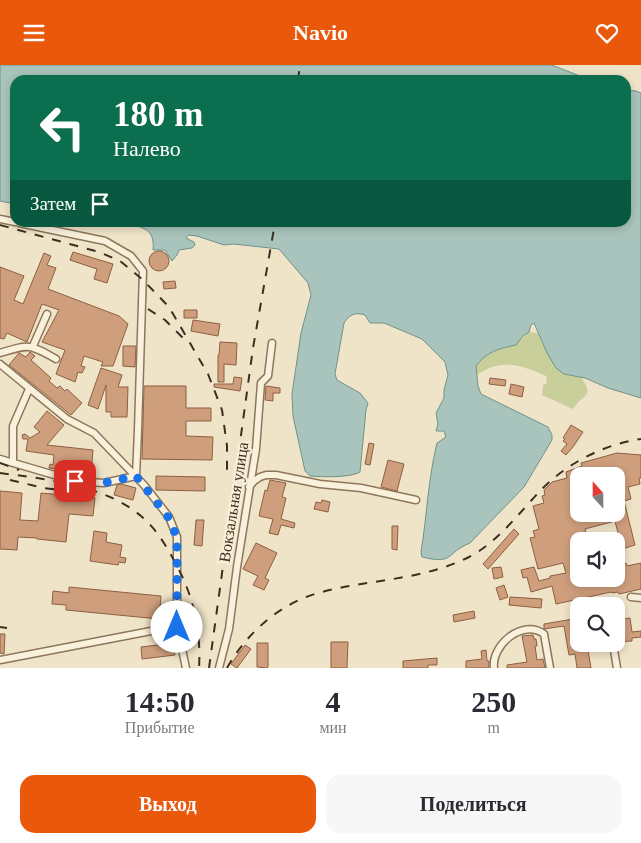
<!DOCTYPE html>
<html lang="ru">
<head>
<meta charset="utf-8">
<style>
	body { margin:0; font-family:"Times New Roman",serif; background:#f7f7f7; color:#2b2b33; height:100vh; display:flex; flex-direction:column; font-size:19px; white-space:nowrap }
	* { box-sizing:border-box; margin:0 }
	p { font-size:16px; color:#7c7c81 }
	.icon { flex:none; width:28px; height:28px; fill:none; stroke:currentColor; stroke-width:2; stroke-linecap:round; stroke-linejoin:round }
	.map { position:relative; height:603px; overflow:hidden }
	.side { display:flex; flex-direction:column; background:#fff; flex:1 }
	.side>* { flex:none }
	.hud { position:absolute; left:10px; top:10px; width:621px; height:152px; border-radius:15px; box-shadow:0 2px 8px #0003; background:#0b6e4f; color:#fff; overflow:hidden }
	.needle { width:32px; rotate:339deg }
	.controls { position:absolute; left:570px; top:402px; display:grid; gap:10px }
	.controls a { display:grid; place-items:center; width:55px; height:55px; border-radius:10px; background:#fff; box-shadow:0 2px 8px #0003; font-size:25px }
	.pin { position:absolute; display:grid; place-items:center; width:42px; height:42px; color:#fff; margin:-21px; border-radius:10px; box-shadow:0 2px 8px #0006 }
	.me { position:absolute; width:55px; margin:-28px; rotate:0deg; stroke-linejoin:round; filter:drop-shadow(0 0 4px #0008) }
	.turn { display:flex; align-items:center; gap:18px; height:105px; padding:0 20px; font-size:22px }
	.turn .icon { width:65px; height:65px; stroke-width:2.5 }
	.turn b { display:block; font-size:35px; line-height:42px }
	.then { display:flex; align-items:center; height:48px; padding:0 20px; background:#0003; gap:10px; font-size:19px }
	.eta { display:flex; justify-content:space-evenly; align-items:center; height:85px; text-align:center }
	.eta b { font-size:30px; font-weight:700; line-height:35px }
	.cta { display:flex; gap:10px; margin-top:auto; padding:10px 20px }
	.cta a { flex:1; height:58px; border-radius:15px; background:#ea580c; color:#fff; font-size:20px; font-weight:700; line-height:58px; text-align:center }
	.cta a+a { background:#f7f7f7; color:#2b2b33 }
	header { display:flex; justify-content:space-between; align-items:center; height:65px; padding:0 20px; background:#ea580c; color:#fff; font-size:22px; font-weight:700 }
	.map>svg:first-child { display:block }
	.green { fill:#c9cf9b }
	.water { fill:#a9c4bc; stroke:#6f938a }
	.building { fill:#cf9f7d; stroke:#8d5f41; fill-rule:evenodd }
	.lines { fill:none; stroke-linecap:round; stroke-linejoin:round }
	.minor-casing { stroke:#8d765c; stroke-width:9 }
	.minor { stroke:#faf1dc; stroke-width:6 }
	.rail { stroke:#3d2e20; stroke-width:2; stroke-dasharray:9 9; stroke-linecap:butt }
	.route { stroke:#1a73e8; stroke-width:9; stroke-dasharray:0 16.2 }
	.labels { text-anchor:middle; stroke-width:5; stroke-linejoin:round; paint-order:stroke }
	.street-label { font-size:16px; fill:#3d2e20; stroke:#f7eed8 }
</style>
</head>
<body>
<header><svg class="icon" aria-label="menu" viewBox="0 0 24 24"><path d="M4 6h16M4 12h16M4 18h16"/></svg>Navio<svg class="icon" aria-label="heart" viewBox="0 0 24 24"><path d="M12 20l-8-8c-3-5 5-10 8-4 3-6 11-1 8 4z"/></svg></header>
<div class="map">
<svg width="641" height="603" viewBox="0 0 641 603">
	<rect width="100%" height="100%" fill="#f0e4c8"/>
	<path class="green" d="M529,267L538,268L547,288L564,309L581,312C595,333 583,328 573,344L542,330L543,320L547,318L546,311C521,300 501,293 477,310L476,301L480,295L501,282L516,279Z"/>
	<path class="water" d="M0,0H552L590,15H15V139L0,136Z
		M626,25L636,26L641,28V333L608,323L585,313L564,309L556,303L547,288L534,258L531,260L529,267L523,271L516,280C500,283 486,287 476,301L478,321L481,329L548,362L552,370V375L524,422L470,478C445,488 455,500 422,492L421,487C427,451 428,414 437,378L446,372L444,366H436L438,359L436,348L444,333V325L448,310L445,297L422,274L384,258H370L365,250C355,247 350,249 344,258L335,309L337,315L360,328L368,338L366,345L360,407C350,413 322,412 310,411L305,406L293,351L292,329L301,268L311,230L308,218L279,184L233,179L224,180L197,171L188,170L186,173L194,177L195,180L192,183L179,185L177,190L172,196L165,185H153C155,163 143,163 126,158H626Z"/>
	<path class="building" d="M149 196a10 10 0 1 1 20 0a10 10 0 1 1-20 0Z
		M73,187L113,199L107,218L94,214L97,204L70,195Z
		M44,188L51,191L47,200L56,203L48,224L119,251L128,259L113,301H101L103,297L84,291L81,301L85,302L82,308L78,307L75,317L56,309L65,285L42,277L59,245L42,239L27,277L7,268L4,274L0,273V202L24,211L14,235L23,239Z
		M175,216L176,223L164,224L163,217Z
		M184,245H197V253H184Z
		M193,255L220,259L218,271L191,266Z
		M220,277L237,278L236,300L224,299V317H218V290H219Z
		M123,281H136L135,302L123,301Z
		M30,287L35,291L31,295L51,313L49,316L57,323L60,321L65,326L67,324L82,338L71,350L9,300L19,288L26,292Z
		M101,303L122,310L118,322H128L127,352H111V347H106V320L98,344L88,340Z
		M234,312L242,313L240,326L214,322V319H233Z
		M490,313L506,315L505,321L489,319Z
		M511,319L524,322L522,332L509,329Z
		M144,321H186V343H211V356H186V371L213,372L212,395L142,394Z
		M266,321L280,323V328H273V336L265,335Z
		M47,346L64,360L47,380L93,385L91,408L49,403L50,399L53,400L54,390L26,386L28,374H23L22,370L25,369L30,373L40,367L34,362Z
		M571,360L583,367L573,382L566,390L561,386L567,379L563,376L565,374L563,373Z
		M369,378L374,379L370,400L365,399Z
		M617,388L641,390V413H639L640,419L628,422L631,434L624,436L635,480L622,484L615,456L585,464L589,476H579V514H616V489L621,488L624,499L626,498L627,501L641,498V524L619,529L618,527L612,528L611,527L556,539L552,521L531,527L527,512L523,513L521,505L534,502L539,516L550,513V511L566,508L563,498L538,504L530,473L535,472L533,466L539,464L533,441L544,438L542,431L545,430L544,425L552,417L567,413L566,407L582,401L581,398ZM610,410L611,411H616V434L619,444L616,445V449H579V411Z
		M388,395L404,399L397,426L381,422Z
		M156,411L205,412V426L156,425Z
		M270,415L286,418L282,432L286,433L281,454L295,458L294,463L281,460L278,470L269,468L273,454L259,451L265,425L267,426Z
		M121,419L136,423L133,435L114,430L117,420Z
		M0,426L22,428L20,455L38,456L41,428L95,433L93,451L69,449L66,477L37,474V473L18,472L17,485L0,484Z
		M322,435L330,437L328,447L314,444L316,437L321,438Z
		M196,455H204L202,481L194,480Z
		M392,461H398L397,485L392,484Z
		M514,464L519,469L488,504L483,499Z
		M94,466L107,468L106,477L122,480L120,492L126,493L125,498L119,497L118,500L90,496Z
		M256,478L277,488L265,513L269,515L264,525L253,520L258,511L243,504Z
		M501,502L503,512L494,514L492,503Z
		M504,520L508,532L500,535L496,523Z
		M69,522L161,531L159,554L66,545V540L52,539L53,526L69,528Z
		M510,532L542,534L541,543L509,540Z
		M474,546L475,553L454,557L453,550Z
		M579,553V579H587L591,603H577L575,589L569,590L564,561L544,564V559Z
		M630,553L632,567L641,566V572L632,573V576L616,577V555Z
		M0,569H5L4,589L0,588Z
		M533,570L534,574H536L537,581H535L537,595L543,594L545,603H507V600L527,597L522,571Z
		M331,577H348L347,603H331Z
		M174,578L175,590L142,594L141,582Z
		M257,578H268V602L267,603L257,602Z
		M245,580L251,584L237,603L231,599Z
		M486,585L487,596H489V603H466V596L482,594L481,586Z
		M437,593V600H428V603H403V596Z"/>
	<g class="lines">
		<g class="minor-casing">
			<path id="minor" d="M0,154L15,157
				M33,281L47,249
				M0,288C29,279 30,279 56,294
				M0,299L67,354L94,368L144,420L169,452L177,472V561L186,603
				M0,394L75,416L104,418L136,411L138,365L143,206L131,191L105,176L19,158
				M13,398V361L29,324
				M249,422L254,416L260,412L266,410H276L320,419L361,423L416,435
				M631,532L641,533
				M614,585L617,603
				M0,595L177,561
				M219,603L229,564L237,502L256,384L261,318L268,311L272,278
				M494,603C491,581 522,553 544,569L550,603"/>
		</g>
		<use href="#minor" class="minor"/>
		<path class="rail" d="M298,15L300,0
			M0,160L99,187L120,196L142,214L169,242L208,309L222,345L227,381V411
			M148,244L165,255L184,274
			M0,398L19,405
			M0,408C45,414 105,420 141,451C158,465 170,487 180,507C195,537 201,570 199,603
			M10,415L44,423L74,427
			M0,562L7,563
			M209,603L253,283L275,158
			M227,603C246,569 279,539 318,528C369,514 421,516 469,492C498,477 519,448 541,425C567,398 605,379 641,374"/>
	</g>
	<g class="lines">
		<path class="route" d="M75,416L104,418L136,411L168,452L177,472V562"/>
	</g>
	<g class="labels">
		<g class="street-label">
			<text transform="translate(233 437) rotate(-81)" y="6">Вокзальная улица</text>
		</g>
	</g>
</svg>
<div class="controls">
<a><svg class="needle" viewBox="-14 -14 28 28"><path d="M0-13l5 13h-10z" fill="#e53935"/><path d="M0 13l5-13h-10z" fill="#7c7c81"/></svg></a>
<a><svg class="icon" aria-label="sound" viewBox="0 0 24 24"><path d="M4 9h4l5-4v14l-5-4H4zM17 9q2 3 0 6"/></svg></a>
<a><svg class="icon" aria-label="search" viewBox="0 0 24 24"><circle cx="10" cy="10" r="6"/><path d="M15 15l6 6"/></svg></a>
</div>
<div class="pin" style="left:75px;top:416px;background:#d93025"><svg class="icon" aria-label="arrive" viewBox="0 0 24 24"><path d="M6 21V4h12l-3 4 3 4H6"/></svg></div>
<svg class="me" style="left:177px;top:562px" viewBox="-20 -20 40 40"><circle r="19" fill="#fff"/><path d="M0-13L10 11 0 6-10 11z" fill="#1a73e8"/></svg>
<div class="hud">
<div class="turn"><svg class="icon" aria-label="left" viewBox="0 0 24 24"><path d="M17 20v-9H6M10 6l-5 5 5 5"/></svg><div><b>180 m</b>Налево</div></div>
<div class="then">Затем<svg class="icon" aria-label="arrive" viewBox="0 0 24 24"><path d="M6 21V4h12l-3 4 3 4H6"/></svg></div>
</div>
</div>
<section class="side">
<div class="eta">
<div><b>14:50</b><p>Прибытие</p></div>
<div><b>4</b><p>мин</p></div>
<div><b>250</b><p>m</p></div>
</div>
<div class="cta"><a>Выход</a><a>Поделиться</a></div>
</section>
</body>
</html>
